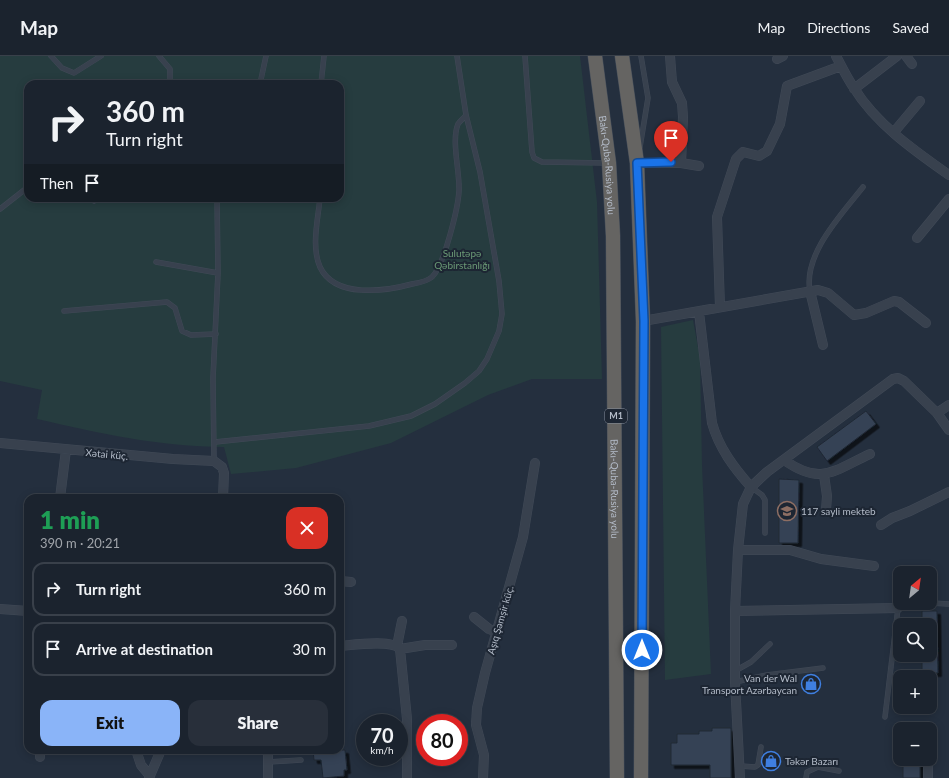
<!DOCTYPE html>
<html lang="en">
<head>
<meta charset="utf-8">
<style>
	body { margin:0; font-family:Lato,sans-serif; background:#282f3a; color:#f1f3f6; height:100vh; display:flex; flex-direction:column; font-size:15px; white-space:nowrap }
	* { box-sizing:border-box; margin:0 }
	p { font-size:13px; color:#a0a4aa }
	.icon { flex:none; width:22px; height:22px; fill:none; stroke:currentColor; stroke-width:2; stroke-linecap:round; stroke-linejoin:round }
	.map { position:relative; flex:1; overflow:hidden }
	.drawer { position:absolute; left:24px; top:438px; width:320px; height:260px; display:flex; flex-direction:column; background:#1b232e; border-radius:12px; box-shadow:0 2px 10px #0003,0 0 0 1px #39404a }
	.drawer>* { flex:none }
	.top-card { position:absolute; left:24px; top:24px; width:320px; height:122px; border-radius:12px; box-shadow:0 2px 10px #0003,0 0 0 1px #39404a; background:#1b232e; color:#f1f3f6; overflow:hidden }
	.needle { width:26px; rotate:29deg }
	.controls { position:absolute; left:893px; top:510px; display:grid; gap:8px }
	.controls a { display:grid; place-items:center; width:44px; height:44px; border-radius:8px; background:#1b232e; box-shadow:0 2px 10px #0003,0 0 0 1px #39404a; font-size:20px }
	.speed { position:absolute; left:356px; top:658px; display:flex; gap:8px; font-size:20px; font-weight:700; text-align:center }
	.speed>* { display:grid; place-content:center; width:52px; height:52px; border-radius:50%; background:#1b232e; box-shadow:0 2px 10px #0003,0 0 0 1px #39404a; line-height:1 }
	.speed small { font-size:10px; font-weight:400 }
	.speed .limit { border:6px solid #d22; background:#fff; color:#111 }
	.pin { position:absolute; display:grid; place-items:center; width:34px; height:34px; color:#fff; margin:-41px -17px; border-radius:50% 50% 50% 0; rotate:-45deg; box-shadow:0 0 4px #0007 }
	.pin .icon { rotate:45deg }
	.me { position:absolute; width:44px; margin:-22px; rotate:0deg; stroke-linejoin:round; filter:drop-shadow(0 0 3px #0008) }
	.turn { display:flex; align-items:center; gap:14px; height:84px; padding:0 16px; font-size:18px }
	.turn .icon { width:52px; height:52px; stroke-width:2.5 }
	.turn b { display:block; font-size:28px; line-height:34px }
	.then { display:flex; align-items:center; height:38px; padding:0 16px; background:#0003; gap:8px; font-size:15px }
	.round { display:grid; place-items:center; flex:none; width:42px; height:42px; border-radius:12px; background:#282f3a }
	.overview { display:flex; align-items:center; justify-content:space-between; height:68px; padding:0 16px }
	h1 { font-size:24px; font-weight:800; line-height:30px; color:#1e9e55 }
	.button { display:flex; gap:8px; margin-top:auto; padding:8px 16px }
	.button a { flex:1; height:46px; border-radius:12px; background:#8ab4f8; color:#111; font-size:16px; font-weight:800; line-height:46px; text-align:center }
	.button a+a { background:#282f3a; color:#f1f3f6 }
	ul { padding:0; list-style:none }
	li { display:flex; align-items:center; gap:12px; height:54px; margin:0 8px 6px; padding:0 8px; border:2px solid #39404a; border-radius:12px }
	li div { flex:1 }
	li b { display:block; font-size:15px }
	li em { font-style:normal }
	header { display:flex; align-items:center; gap:24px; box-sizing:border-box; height:56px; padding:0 20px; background:#1b232e; border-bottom:1px solid #39404a }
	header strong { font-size:19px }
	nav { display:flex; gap:22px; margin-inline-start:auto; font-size:14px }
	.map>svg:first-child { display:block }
	.green { fill:#263c3f; fill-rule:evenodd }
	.building { fill:#364354; stroke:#1f2835; filter:url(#shadow) }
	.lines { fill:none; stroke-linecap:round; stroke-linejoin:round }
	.service-casing { stroke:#414a57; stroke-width:5.5 }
	.minor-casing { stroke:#414a57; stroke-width:10 }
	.trunk-casing { stroke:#434c59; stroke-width:15 }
	.service { stroke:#38414e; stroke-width:4.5 }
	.minor { stroke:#38414e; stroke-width:9 }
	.trunk { stroke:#656462; stroke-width:14 }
	.route-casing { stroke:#114b97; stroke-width:10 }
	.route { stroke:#1a73e8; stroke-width:7 }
	.labels { text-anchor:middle; stroke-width:4; stroke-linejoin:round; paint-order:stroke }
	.shield { fill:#1d2633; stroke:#878f9c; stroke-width:1 }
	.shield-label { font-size:9px; font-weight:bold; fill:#b4bcc9 }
	.street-label { font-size:10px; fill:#b4bcc9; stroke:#1d2633 }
	.park-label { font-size:10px; fill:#6b9a76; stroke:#1d2633 }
	.poi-label { font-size:10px; fill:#b4bcc9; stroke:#1d2633; text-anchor:start }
</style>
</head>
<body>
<header>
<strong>Map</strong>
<nav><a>Map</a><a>Directions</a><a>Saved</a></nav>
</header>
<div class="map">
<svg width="949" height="722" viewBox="0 0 949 722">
	<defs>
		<filter id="shadow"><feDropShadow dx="3.5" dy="3.5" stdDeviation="0" flood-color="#0009"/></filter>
	</defs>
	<rect width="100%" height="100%" fill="#242f3e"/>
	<path class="green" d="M0,0H580L597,146L602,323H532L488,339L391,387L296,412L231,418L224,391C161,391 98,377 37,363L42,334L0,325ZM28,28H340V142H28Z
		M693,264L700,302L702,409L711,618L665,624L661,271Z"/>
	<path class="building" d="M866,355L876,368L827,405L817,391Z
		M779,423L799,424L798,487H779Z
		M922,555H937L938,617H922V599H930V569H922Z
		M712,672H731V722H710V709H671V687H677V678H699V675H712Z
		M313,694H345L347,714H344V720L323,722L321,704H314Z
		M903,703H920V722H903Z"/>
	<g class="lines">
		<g class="service-casing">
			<path id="service" d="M51,0L62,12L74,17L101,0
				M159,0L170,13V28
				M525,0L532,96L534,102L542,106L607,107
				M260,28L266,0
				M321,28L324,0
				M640,91L648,42L641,0
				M320,142C318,163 311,191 320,211C335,243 386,235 412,228C418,227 426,226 432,221C444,210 458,152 459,135C460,116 451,85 458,68C460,65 464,62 466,59
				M94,145L96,142
				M0,153L28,131
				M156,206L218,217
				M810,235C803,198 842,158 863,131
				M64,255L167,246L175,252L182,275L191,279L216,278
				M215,386L369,370L411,360L435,348L465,327L479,315L487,303L499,275L502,258L499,225L480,116L466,59L457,0
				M214,405L213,322L218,217L217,142
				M751,431L762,439L765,444V477
				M930,547L949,548
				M735,615L751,606L770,588
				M735,626L767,619L823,612
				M885,661L898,552L929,547
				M268,706L301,704
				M740,710L755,711L758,709L761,691
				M806,722L807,716L818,711L839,715"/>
		</g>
		<g class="minor-casing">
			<path id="minor" d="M670,0L672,26L682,47L683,61L681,107
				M836,0C842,11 847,22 854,32C876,68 915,95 949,119
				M906,0L912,8
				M777,3L783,0
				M854,33L897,0
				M894,76L920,45
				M637,107H681L699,110
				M917,182L949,143
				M810,235L823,289
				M720,251L717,161L736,103L743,96L759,100L767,95L780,68L787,30L841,10
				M699,256L712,367C719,392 734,412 751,431
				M643,265L818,234L828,237L854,259L866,257L894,245L899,246L926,267
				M937,357L949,349
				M0,387L173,403L214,405L222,411L224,417L223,442
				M784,404C821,430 833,415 870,398
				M824,419L827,440L826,454
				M60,442L66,394
				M881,469L892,462L910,455L949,436
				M738,494H790L821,503L874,510
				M340,525L351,526
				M0,553L28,555
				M735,555L898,552
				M474,561L489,573L496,576
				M340,590C353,589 392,583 400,593L407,663V722
				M397,590L402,565
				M400,593L425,589H452
				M40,694V701
				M136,694L141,709L150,720
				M149,722L161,694
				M268,722V694
				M483,722L484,699L476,669L477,652L485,617L523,481L535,407
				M740,722L735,626V555L738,494L743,448L751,431L767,416L893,323L898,322L904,325L937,357L949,374
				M928,722V703"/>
		</g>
		<g class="trunk-casing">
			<g id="trunk">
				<path id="s1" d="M595,0L609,107L613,180L617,722"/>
				<path d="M622,0L637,107L643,265L641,722"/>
			</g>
		</g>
		<use href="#service" class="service"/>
		<use href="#minor" class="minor"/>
		<use href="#trunk" class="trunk"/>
	</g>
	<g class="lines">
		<g class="route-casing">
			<path id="route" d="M642,594L644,265L637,107L671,106"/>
		</g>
		<use href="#route" class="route"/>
	</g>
	<defs>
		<g id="school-ring" transform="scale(1)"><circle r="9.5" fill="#1d2633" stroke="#8d6e63" stroke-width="1.5"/><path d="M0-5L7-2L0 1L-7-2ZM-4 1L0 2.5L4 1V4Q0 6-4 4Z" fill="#8d6e63"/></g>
		<g id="shop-ring" transform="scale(1)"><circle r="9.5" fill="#1d2633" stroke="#3f7fe0" stroke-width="1.5"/><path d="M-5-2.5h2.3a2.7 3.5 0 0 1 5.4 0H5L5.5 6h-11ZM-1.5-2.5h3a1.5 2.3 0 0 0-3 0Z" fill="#3f7fe0"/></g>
	</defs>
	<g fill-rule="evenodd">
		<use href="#school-ring" x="787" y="455"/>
		<use href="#shop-ring" x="811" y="628"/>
		<use href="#shop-ring" x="771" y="705"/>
	</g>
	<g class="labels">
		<rect class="shield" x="605" y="353" width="22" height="14" rx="3"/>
		<g class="shield-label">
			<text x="616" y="363">M1</text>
		</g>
		<g class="street-label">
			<text dy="4" stroke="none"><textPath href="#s1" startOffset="110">Bakı-Quba-Rusiya yolu</textPath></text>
			<text transform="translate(107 398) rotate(5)" y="4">Xətai küç.</text>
			<text dy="4" stroke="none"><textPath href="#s1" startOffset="434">Bakı-Quba-Rusiya yolu</textPath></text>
			<text transform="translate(500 564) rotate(-74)" y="4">Aşıq Şəmşir küç.</text>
		</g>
		<g class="park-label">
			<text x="462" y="201">Sulutəpə<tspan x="462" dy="12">Qəbirstanlığı</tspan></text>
		</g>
		<g class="poi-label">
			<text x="801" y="459">117 sayli mekteb</text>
			<text x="797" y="626" text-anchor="end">Van der Wal<tspan x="797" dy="12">Transport Azərbaycan</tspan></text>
			<text x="785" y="709">Təkər Bazarı</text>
		</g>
	</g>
</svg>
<div class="controls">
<a><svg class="needle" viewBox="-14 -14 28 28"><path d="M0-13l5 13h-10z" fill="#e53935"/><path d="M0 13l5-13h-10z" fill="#a0a4aa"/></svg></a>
<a><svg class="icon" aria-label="search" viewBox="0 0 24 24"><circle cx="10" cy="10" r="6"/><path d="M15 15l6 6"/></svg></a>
<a>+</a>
<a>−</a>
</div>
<div class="speed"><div>70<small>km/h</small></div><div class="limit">80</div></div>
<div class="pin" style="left:671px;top:106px;background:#d93025"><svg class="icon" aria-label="arrive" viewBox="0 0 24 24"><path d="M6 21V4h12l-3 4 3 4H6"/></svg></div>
<svg class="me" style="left:642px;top:594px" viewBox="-20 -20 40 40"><circle r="17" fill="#1a73e8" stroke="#fff" stroke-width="3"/><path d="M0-11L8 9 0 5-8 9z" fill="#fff"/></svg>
<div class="top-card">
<div class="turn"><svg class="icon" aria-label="right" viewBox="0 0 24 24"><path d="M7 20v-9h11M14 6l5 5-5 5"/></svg><div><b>360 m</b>Turn right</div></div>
<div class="then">Then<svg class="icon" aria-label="arrive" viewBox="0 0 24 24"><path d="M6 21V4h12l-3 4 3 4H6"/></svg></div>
</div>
<section class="drawer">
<div class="overview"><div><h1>1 min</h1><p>390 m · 20:21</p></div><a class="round" style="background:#d93025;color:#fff"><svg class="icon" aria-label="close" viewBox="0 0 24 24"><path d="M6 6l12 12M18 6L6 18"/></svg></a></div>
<ul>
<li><svg class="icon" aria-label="right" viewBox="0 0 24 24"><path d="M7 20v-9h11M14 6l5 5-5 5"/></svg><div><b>Turn right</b></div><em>360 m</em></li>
<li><svg class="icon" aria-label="arrive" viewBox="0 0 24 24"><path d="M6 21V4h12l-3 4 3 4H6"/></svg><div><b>Arrive at destination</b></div><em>30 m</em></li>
</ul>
<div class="button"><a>Exit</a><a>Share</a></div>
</section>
</div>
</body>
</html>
